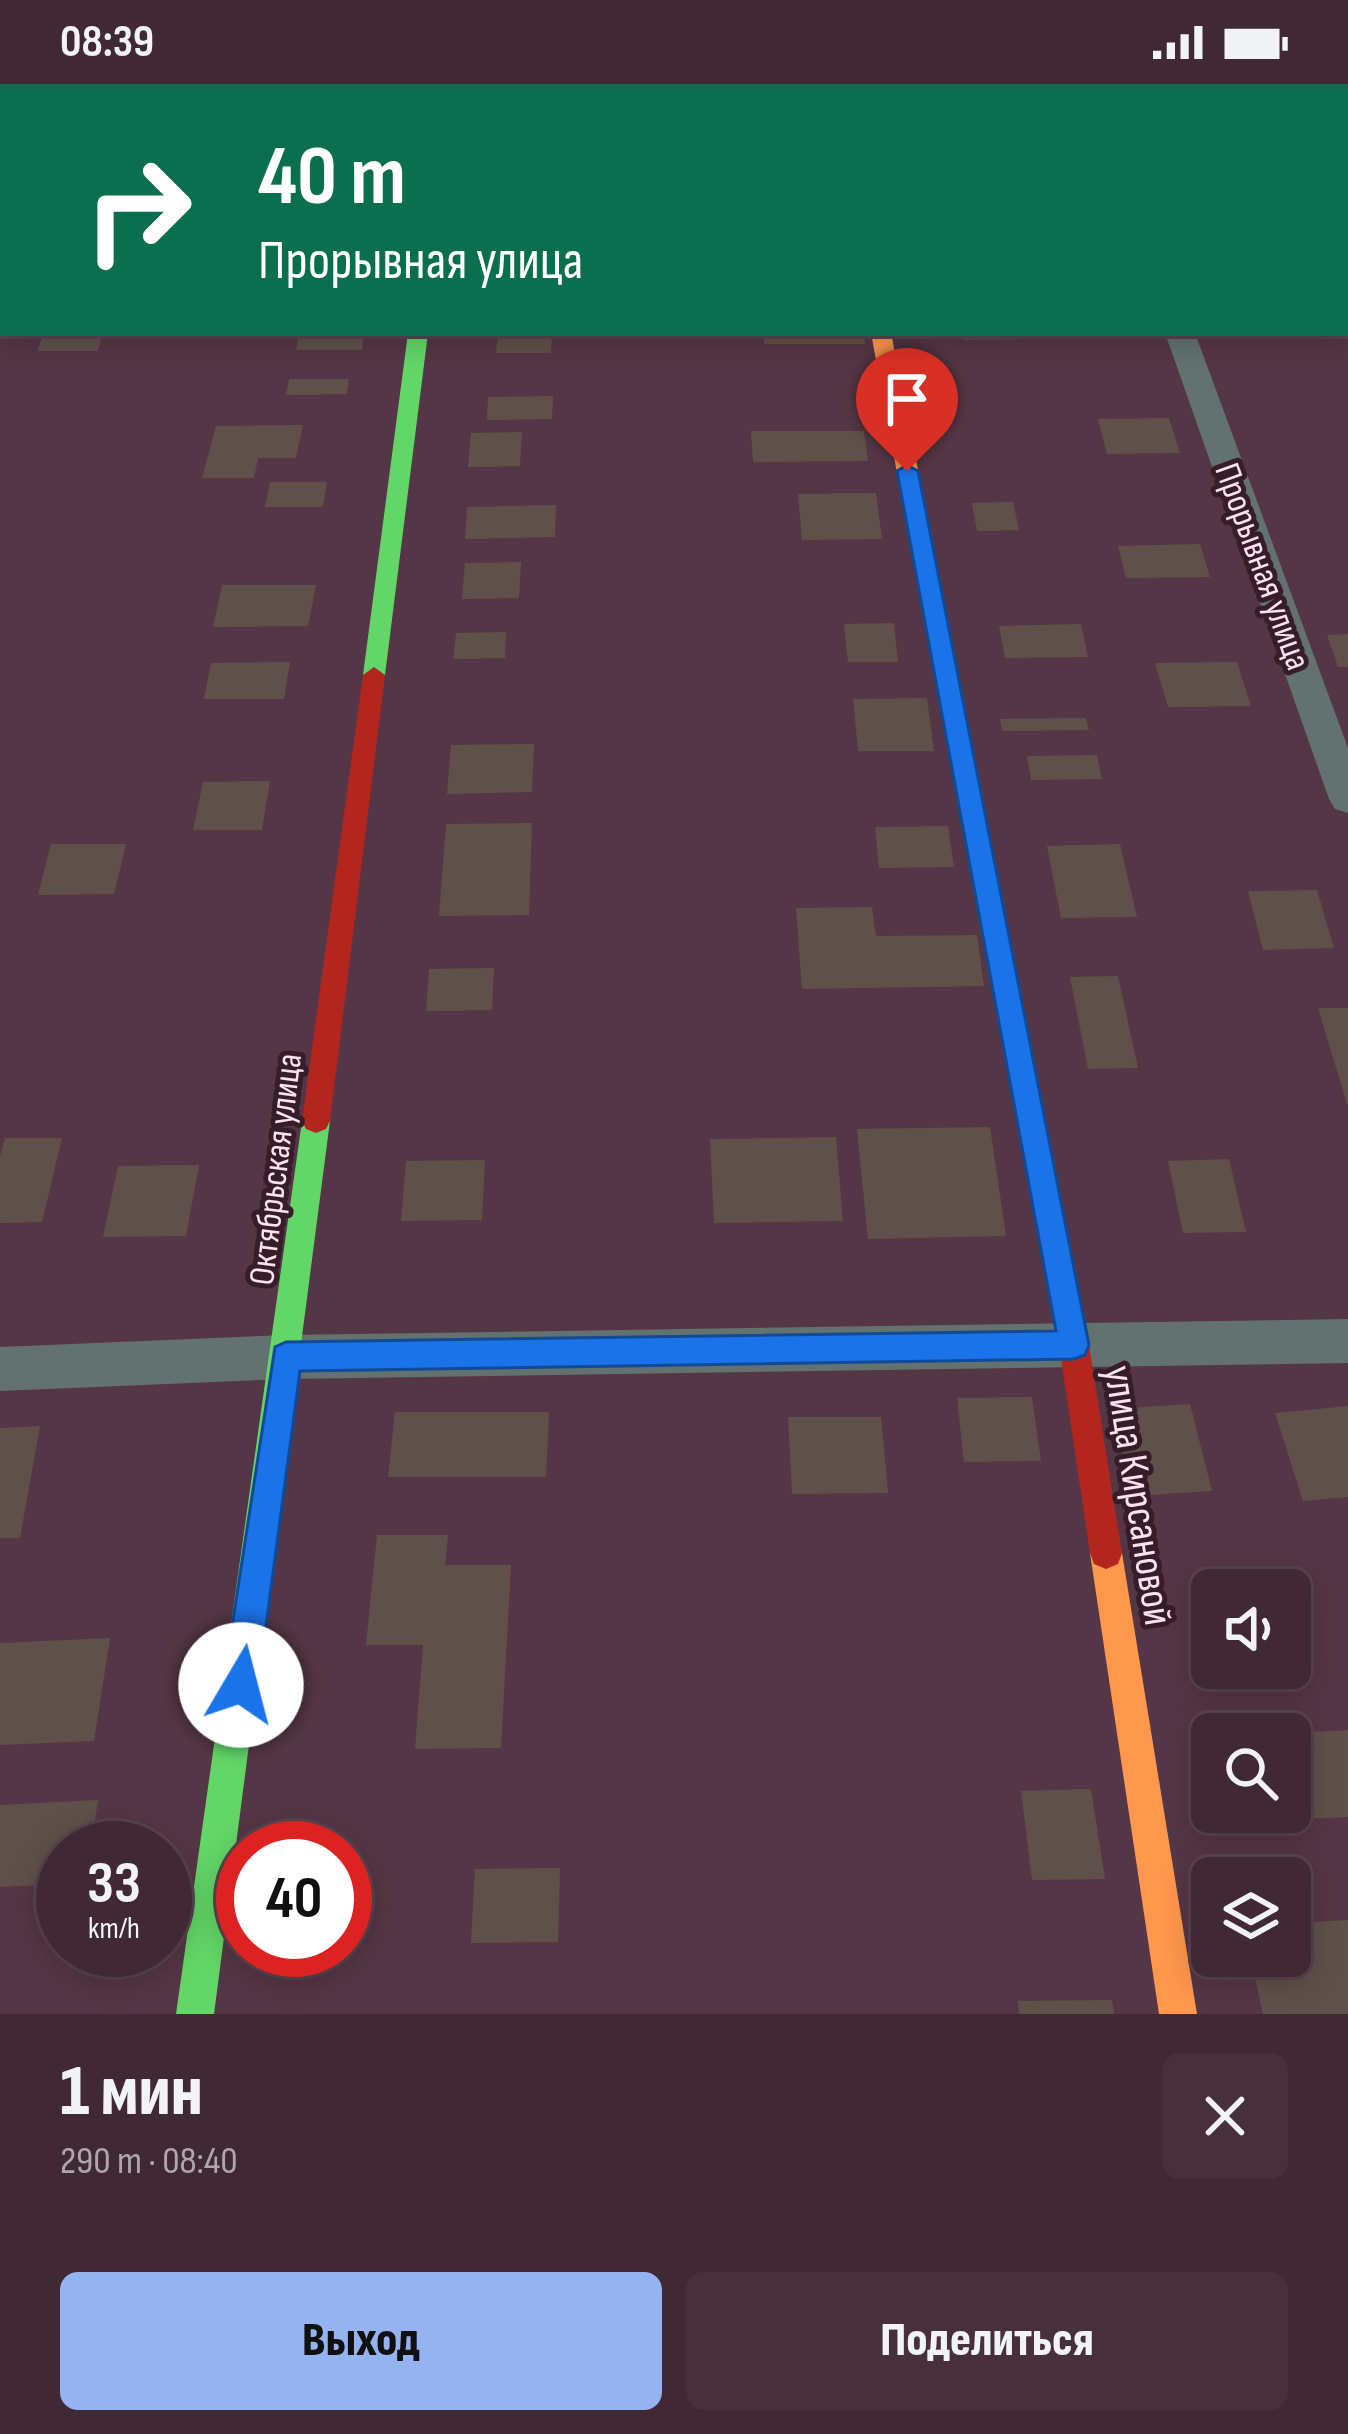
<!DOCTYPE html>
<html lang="ru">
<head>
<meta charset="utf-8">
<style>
	body { margin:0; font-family:"Sofia Sans Condensed",sans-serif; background:#47303c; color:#f1f3f6; height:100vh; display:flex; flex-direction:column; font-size:45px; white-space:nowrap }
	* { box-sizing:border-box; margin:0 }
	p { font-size:39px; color:#aea6ac }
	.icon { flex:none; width:66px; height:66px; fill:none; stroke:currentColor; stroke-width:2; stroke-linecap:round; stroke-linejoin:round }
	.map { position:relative; height:1930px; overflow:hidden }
	.sheet { display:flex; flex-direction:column; background:#402834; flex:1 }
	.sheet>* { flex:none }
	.banner { position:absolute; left:0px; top:0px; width:1350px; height:252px; box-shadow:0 6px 30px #0003,0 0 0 3px #59444f; background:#0b6e4f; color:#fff; overflow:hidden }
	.tools { position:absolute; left:1191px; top:1485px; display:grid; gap:24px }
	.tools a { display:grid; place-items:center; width:120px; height:120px; border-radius:18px; background:#402834; box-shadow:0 6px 30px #0003,0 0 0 3px #59444f; font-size:60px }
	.speed { position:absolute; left:36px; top:1737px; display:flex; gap:24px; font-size:60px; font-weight:700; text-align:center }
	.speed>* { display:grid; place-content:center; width:156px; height:156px; border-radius:50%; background:#402834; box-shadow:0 6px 30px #0003,0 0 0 3px #59444f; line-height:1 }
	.speed small { font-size:30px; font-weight:400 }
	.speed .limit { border:18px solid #d22; background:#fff; color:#111 }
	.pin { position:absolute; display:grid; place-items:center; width:102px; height:102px; color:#fff; margin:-123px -51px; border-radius:50% 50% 50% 0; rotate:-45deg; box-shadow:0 0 12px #0007 }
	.pin .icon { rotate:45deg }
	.me { position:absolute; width:132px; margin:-66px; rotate:8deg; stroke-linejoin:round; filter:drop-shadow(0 0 9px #0008) }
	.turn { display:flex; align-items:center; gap:42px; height:252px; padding:0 60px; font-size:54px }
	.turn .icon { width:156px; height:156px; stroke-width:2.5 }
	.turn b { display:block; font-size:84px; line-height:102px }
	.round { display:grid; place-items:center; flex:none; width:126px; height:126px; border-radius:18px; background:#47303c }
	.summary { display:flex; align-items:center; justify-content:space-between; height:204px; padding:0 60px }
	h1 { font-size:72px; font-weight:800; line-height:90px }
	.action { display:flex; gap:24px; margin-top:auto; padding:24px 60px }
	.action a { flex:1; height:138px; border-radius:18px; background:#95b2f1; color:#111; font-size:48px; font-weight:800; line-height:138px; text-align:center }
	.action a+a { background:#47303c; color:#f1f3f6 }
	.status { display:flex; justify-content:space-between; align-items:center; height:84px; padding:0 60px; background:#402834; direction:ltr }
	.status svg { height:33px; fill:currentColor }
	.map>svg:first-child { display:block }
	.building { fill:#5f5149 }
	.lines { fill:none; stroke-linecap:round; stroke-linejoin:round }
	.street { fill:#63726f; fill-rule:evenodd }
	.fast { fill:#63d668; fill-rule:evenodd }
	.slow { fill:#ff974d; fill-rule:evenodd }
	.jam { fill:#b3261e; fill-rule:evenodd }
	.route { fill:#1a73e8; stroke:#114b97; stroke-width:3 }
	.labels { text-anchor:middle; stroke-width:10; stroke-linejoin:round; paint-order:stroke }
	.street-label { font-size:36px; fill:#ffe1ee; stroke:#371d2a }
	.near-street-label { font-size:42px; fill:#ffe1ee; stroke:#371d2a }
</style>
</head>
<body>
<div class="status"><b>08:39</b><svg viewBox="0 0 49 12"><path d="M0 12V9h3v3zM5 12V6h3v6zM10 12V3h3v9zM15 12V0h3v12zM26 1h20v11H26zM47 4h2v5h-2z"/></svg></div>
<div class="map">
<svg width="1348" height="1930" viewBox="0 0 1348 1930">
	<rect width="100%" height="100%" fill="#553646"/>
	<path class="building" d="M44,249H103L98,267H37Z
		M299,249H364L362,266H296Z
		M498,249H552L551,269H496Z
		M764,249H864L865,260H764Z
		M963,249H1031L1032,255L964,256Z
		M289,295H349L347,310L286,311Z
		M553,312L552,335L487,336L488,313Z
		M1169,334L1180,369L1107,370L1098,335Z
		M303,341L296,374H258L254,394H202L216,342Z
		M751,347H864L868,377L753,378Z
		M522,348L520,382L468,383L471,349Z
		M270,398H327L323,423H265Z
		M876,409L882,455L802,456L798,410Z
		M1013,418L1019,446L977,447L972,419Z
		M556,421L555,453L465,455L467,423Z
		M1200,460L1210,493L1126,494L1118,462Z
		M521,478L519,514L462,515L465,479Z
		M222,501H316L308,542L213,543Z
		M894,539L898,578H848L844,540Z
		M1081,540L1088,573L1005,574L999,542Z
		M506,548L505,574L453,575L456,549Z
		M1348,550V583H1338L1327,551Z
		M290,578L284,615H204L211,579Z
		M1237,578L1251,622L1168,623L1155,579Z
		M927,614L934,667H858L853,615Z
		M1086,634L1089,646L1002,647L1000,635Z
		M534,660L532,708L447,710L451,661Z
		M1097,671L1102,695L1031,696L1027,672Z
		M270,697L262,746H193L203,698Z
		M532,739L529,831L439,832L446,740Z
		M948,742L954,783L879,784L875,743Z
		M51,760H126L114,810L38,811Z
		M1120,760L1137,833L1061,834L1047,762Z
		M1317,806L1334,864L1263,866L1248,807Z
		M872,823L876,852L977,851L984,902L802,905L796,824Z
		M494,884L492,926L426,927L429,885Z
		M1118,892L1138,984L1088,985L1070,893Z
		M1318,924H1348V1020H1347Z
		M990,1043L1006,1152L868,1155L857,1045Z
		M836,1053L843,1137L714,1139L710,1055Z
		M5,1054H62L42,1138L0,1139V1072Z
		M1229,1075L1246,1148L1183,1149L1168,1077Z
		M485,1076L482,1136L401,1137L406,1077Z
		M199,1081L186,1152L103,1153L118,1082Z
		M1032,1313L1041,1377L964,1378L957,1314Z
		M1190,1320L1212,1407L1133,1412L1113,1325Z
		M1348,1322V1413L1303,1417L1275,1329Z
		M395,1328H549L546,1393H388Z
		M788,1333H881L888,1409L792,1410Z
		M40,1342L20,1454H0V1344Z
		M377,1451H448L445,1481H511L501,1664L415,1665L423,1561H366Z
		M110,1554L94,1657L0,1661V1559Z
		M1348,1646V1733L1297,1735L1290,1703V1649Z
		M1091,1705L1105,1795L1032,1796L1021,1707Z
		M98,1716L91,1764H63V1800L0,1803V1721Z
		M560,1784L558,1858L471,1859L475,1785Z
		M1348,1836V1930H1263L1250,1872H1290V1839Z
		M1112,1916L1114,1930H1019L1018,1917Z"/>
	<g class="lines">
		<path class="street" d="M440,0H466L439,3Z
			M830,0H856V3H830Z
			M1096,0H1122L1123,3H1097Z
			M1347,149H1348V165H1347Z
			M0,178H3V196H0Z
			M1165,249H1195L1348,664V729L1335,725L1329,715Z
			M1348,1235V1279L286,1295L0,1307V1263L286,1251Z"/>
		<path class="fast" d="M408,249H428L385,591L374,599L363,591Z
			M316,1025L326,1029L330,1037L214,1930H176L302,1037L306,1029Z"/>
		<path class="slow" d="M871,249H891L997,787L984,796L971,787Z
			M1106,1453L1118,1458L1122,1469L1197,1930H1159L1090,1469L1094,1458Z"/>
		<path class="jam" d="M374,583L385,591L330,1037L326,1045L316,1049L306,1045L302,1037L363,591Z
			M984,778L997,787L1089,1261L1122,1469L1118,1480L1106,1485L1094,1480L1090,1469L1059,1261L971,787Z"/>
	</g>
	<path class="route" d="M907,381L918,387L1089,1261L1085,1271L1074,1275L300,1287L258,1601L253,1614L241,1619L228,1614L223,1601L275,1263L286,1258L1056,1247L897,387Z"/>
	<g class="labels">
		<g class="street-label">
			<text transform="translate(1264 482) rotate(70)" y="13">Прорывная улица</text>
			<text transform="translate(274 1085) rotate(-83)" y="13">Октябрьская улица</text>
		</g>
		<g class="near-street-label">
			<text transform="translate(1140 1411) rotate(81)" y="15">улица Кирсановой</text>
		</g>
	</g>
</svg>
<div class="tools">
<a><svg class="icon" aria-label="sound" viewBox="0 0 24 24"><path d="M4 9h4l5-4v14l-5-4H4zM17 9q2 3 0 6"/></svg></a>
<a><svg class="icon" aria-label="search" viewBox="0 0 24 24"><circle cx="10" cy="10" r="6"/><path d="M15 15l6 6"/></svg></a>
<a><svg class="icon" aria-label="layers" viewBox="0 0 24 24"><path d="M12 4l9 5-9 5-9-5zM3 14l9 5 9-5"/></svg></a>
</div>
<div class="speed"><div>33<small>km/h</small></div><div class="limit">40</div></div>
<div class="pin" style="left:907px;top:387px;background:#d93025"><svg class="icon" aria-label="arrive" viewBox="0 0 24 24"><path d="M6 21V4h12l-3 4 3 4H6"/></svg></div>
<svg class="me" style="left:241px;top:1601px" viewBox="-20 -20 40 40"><circle r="19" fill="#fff"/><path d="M0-13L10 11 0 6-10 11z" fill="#1a73e8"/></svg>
<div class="banner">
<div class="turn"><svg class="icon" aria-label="right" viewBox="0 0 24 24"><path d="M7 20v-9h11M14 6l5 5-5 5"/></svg><div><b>40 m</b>Прорывная улица</div></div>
</div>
</div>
<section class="sheet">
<div class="summary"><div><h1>1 мин</h1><p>290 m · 08:40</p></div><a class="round"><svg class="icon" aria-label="close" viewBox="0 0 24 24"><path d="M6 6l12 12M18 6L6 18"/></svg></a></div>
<div class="action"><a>Выход</a><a>Поделиться</a></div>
</section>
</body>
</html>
